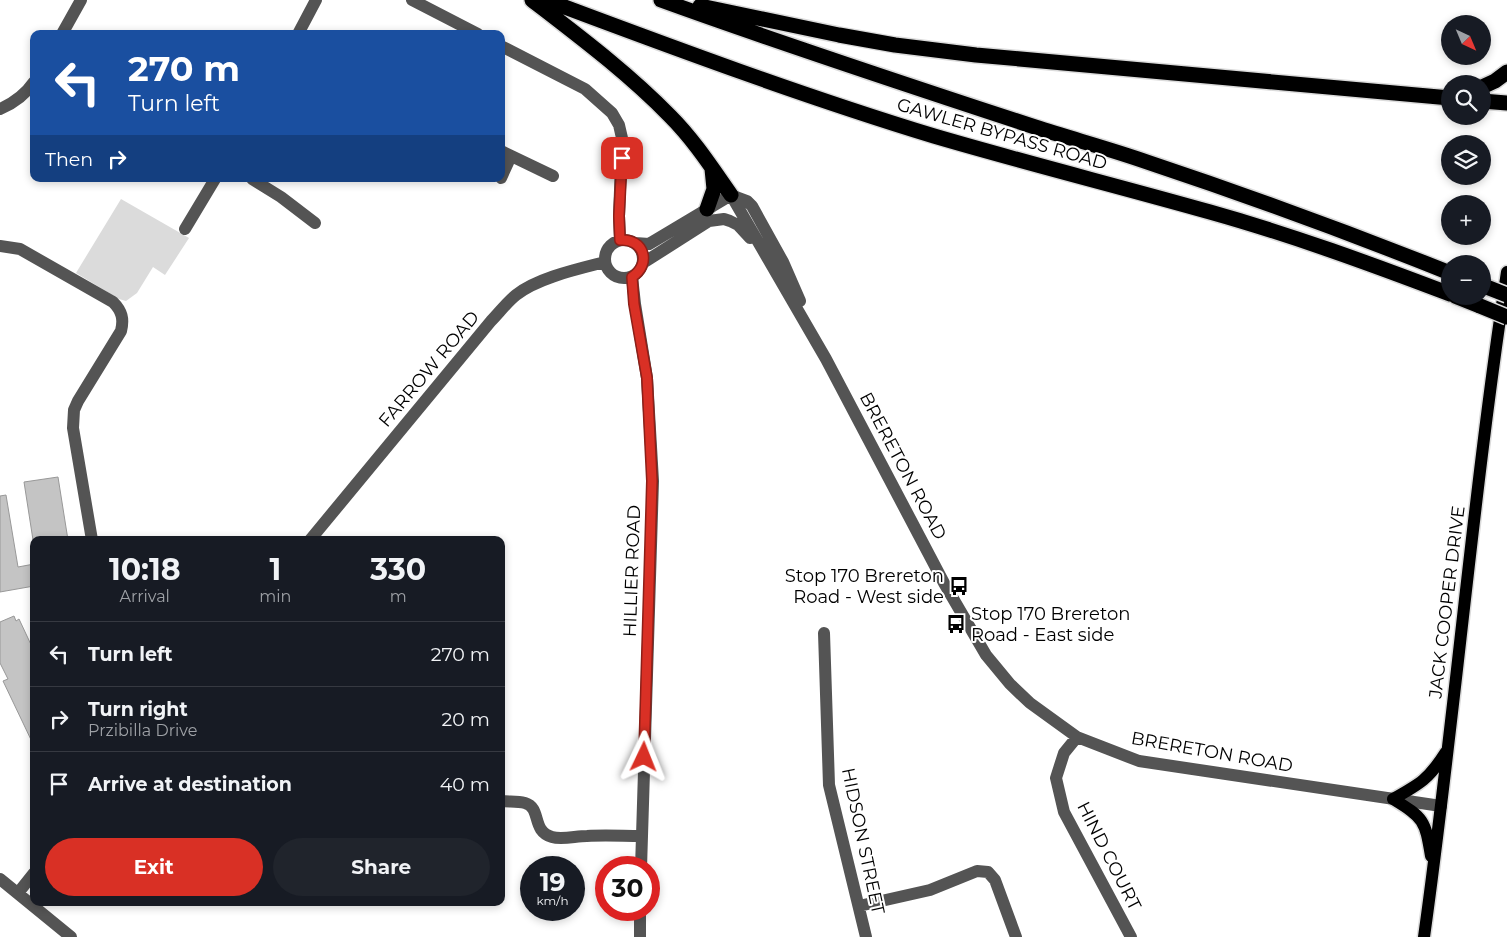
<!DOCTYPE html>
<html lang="en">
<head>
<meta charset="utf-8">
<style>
	body { margin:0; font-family:Montserrat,sans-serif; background:#20242c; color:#f1f3f6; height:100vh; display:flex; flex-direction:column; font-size:19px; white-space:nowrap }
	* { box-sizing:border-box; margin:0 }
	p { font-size:16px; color:#9ea1a6 }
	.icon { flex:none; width:28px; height:28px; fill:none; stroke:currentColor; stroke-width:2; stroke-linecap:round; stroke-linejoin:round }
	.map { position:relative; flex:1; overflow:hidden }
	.details { position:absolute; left:30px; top:536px; width:475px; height:370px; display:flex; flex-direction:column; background:#171b24; border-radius:10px; box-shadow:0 2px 8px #0003 }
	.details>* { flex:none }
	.guide { position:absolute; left:30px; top:30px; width:475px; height:152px; border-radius:10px; box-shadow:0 2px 8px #0003; background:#1a4fa0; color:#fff; overflow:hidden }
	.needle { width:32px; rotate:136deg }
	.controls { position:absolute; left:1441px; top:15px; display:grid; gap:10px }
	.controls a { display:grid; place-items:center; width:50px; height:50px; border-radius:50%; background:#171b24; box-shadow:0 2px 8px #0003; font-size:25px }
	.speed { position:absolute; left:520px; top:856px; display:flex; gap:10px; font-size:25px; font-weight:700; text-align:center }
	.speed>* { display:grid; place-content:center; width:65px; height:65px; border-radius:50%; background:#171b24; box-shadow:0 2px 8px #0003; line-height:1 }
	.speed small { font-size:12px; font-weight:400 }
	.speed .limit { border:8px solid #d22; background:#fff; color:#111 }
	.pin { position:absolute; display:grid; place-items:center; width:42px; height:42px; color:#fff; margin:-21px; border-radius:10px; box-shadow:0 2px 8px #0006 }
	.me { position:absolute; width:55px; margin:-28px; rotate:2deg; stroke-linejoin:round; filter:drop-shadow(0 0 4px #0008) }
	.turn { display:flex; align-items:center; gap:18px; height:105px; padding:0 15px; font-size:22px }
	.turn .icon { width:65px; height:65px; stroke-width:2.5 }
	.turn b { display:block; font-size:35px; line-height:42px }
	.then { display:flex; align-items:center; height:48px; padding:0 15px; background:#0003; gap:10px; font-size:19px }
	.eta { display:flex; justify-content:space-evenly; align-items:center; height:85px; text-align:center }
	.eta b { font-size:30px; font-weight:700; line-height:35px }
	.primary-button { display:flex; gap:10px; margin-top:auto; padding:10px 15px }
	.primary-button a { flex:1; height:58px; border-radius:30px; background:#d93025; color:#fff; font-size:20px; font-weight:700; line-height:58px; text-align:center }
	.primary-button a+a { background:#20242c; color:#f1f3f6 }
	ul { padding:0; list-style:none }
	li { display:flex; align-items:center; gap:15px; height:65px; padding:0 15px; border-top:1px solid #363941 }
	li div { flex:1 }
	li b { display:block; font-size:19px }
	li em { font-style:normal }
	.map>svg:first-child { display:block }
	.green { fill:#dbdbdb }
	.building { fill:#c4c4c4; stroke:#989898 }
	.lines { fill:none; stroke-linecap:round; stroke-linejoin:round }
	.major-casing { stroke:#dbdbdb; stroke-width:15 }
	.highway-casing { stroke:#dbdbdb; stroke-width:18 }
	.minor { stroke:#545454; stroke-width:12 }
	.major { stroke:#000; stroke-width:12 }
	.highway { stroke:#000; stroke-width:15 }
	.highway-bridge-casing { stroke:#dbdbdb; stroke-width:18; stroke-linecap:butt }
	.highway-bridge { stroke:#000; stroke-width:15 }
	.route-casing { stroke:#8d1f18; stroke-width:12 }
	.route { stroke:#d93025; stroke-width:9 }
	.labels { text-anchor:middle; stroke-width:4; stroke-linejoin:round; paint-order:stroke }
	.street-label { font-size:18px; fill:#000; stroke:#fff }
	.poi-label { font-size:18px; fill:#000; stroke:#fff; text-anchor:end }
</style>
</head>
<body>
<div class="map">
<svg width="1507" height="937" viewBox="0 0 1507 937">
	<rect width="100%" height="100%" fill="#fff"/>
	<path class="green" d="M121,199L189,238L165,275L153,267L137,293L126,301L119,299L76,273Z"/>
	<path class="building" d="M58,477L68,540H33L24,482Z
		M6,495L18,567L34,564V586L0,592V496Z
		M14,616L16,621L19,619L34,651V746L3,681L8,679L0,663V622Z"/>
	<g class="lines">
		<g class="major-casing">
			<path id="major" d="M1431,856C1425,820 1424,818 1393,799C1420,784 1429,779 1446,752
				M1424,937C1455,716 1473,493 1507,272"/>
		</g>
		<g class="highway-casing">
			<path id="highway" d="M532,0C580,37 628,73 670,116C694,140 712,168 731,195
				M546,0C674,48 803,96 934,136C1026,163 1118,186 1210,212C1292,235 1371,264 1450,294
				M661,0C785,45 910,86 1035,127C1072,139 1110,149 1147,162C1249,196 1350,233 1450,273
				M700,6L839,35L895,45L976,55L1450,98
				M1482,87L1495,81L1507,72
				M1482,101L1507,103
				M707,209L714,189L712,169
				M1455,296L1480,306"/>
		</g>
		<path class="minor" d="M412,0L478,34
			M62,34L81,0
			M298,34L316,0
			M501,46L585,89L612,113L619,125L622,138L619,216L620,240
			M0,109C14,103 25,95 34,82
			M501,151L553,176
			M501,178L511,156
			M252,179L281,197L315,223
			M731,195L826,359L944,583L986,655L1010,684L1030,703L1077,737L1139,761L1441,806
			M185,229L215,179
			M605 259a19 19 0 1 1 38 0a19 19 0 1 1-38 0Z
			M635,243L649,244L731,195L747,201L752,206L783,262L800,301
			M0,246L20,249L113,302C122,311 124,319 121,331L78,401L74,410L73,428L92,540
			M643,263L709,221L724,219L730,221L738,225L750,238
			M632,277L635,304L647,378L653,481L641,868
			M310,540L491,321C499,313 507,302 516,295C537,278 578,269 605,262
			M824,633L829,785L866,937
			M1077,737L1064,753L1056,778L1064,812L1131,937
			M501,801C509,802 517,801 525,803C542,808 531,831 552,837C562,840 576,836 587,836C605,835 623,836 641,836
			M0,879L71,937
			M18,893L34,873
			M859,906L930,890L977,871L988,872L995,880L1016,937
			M640,937V910"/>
		<use href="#major" class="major"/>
		<use href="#highway" class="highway"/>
		<g class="highway-bridge-casing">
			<path id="highway-bridge" d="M1484,286L1507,295
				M1480,306L1507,317"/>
		</g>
		<use href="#highway-bridge" class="highway-bridge"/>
	</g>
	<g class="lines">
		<g class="route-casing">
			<path id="route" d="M622,158L619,216L620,240C644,238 652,264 632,277L634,304L647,378L652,481L644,757"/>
		</g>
		<use href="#route" class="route"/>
	</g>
	<defs>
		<g id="bus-bare" transform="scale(1.5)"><path d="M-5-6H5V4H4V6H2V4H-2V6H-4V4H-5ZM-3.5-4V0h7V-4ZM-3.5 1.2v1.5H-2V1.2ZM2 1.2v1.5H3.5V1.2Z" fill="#000" stroke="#fff" stroke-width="2.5" paint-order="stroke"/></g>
	</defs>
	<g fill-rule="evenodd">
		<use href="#bus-bare" x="959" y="586"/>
		<use href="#bus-bare" x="956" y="624"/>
	</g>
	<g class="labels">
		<g class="street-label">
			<text transform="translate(1002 134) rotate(16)" y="6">GAWLER BYPASS ROAD</text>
			<text transform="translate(429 369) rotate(-50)" y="6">FARROW ROAD</text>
			<text transform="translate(903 466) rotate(62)" y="6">BRERETON ROAD</text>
			<text transform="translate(632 571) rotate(-88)" y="6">HILLIER ROAD</text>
			<text transform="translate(1447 602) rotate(-83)" y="6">JACK COOPER DRIVE</text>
			<text transform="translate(1212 752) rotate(10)" y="6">BRERETON ROAD</text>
			<text transform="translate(863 841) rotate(78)" y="6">HIDSON STREET</text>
			<text transform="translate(1109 856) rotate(63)" y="6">HIND COURT</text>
		</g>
		<g class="poi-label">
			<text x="944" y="582">Stop 170 Brereton<tspan x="944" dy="21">Road - West side</tspan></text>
			<text x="971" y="620" text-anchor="start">Stop 170 Brereton<tspan x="971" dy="21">Road - East side</tspan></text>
		</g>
	</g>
</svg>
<div class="controls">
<a><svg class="needle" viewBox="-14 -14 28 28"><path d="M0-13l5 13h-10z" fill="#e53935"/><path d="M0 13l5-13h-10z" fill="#9ea1a6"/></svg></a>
<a><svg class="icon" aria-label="search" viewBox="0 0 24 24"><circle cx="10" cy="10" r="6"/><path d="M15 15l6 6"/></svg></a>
<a><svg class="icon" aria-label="layers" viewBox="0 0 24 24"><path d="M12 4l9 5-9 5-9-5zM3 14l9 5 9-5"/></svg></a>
<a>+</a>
<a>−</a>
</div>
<div class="speed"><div>19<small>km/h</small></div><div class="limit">30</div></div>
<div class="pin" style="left:622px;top:158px;background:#d93025"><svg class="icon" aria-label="arrive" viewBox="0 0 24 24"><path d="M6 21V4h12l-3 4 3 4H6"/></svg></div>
<svg class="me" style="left:644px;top:757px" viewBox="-20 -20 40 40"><path d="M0-17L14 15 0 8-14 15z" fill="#d93025" stroke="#fff" stroke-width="4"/></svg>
<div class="guide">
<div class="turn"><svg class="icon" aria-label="left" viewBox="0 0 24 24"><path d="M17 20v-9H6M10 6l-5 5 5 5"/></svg><div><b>270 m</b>Turn left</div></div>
<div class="then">Then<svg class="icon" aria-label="right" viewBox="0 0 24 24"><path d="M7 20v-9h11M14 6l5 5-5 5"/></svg></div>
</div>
<section class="details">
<div class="eta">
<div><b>10:18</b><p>Arrival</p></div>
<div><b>1</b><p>min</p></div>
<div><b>330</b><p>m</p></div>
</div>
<ul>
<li><svg class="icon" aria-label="left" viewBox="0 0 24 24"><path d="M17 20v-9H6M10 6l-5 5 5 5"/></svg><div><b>Turn left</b></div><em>270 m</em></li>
<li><svg class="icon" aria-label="right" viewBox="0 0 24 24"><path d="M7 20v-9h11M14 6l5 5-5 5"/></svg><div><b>Turn right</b><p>Przibilla Drive</p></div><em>20 m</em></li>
<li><svg class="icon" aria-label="arrive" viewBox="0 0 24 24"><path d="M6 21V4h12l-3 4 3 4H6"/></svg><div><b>Arrive at destination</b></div><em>40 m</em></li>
</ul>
<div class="primary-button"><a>Exit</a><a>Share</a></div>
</section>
</div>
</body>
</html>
